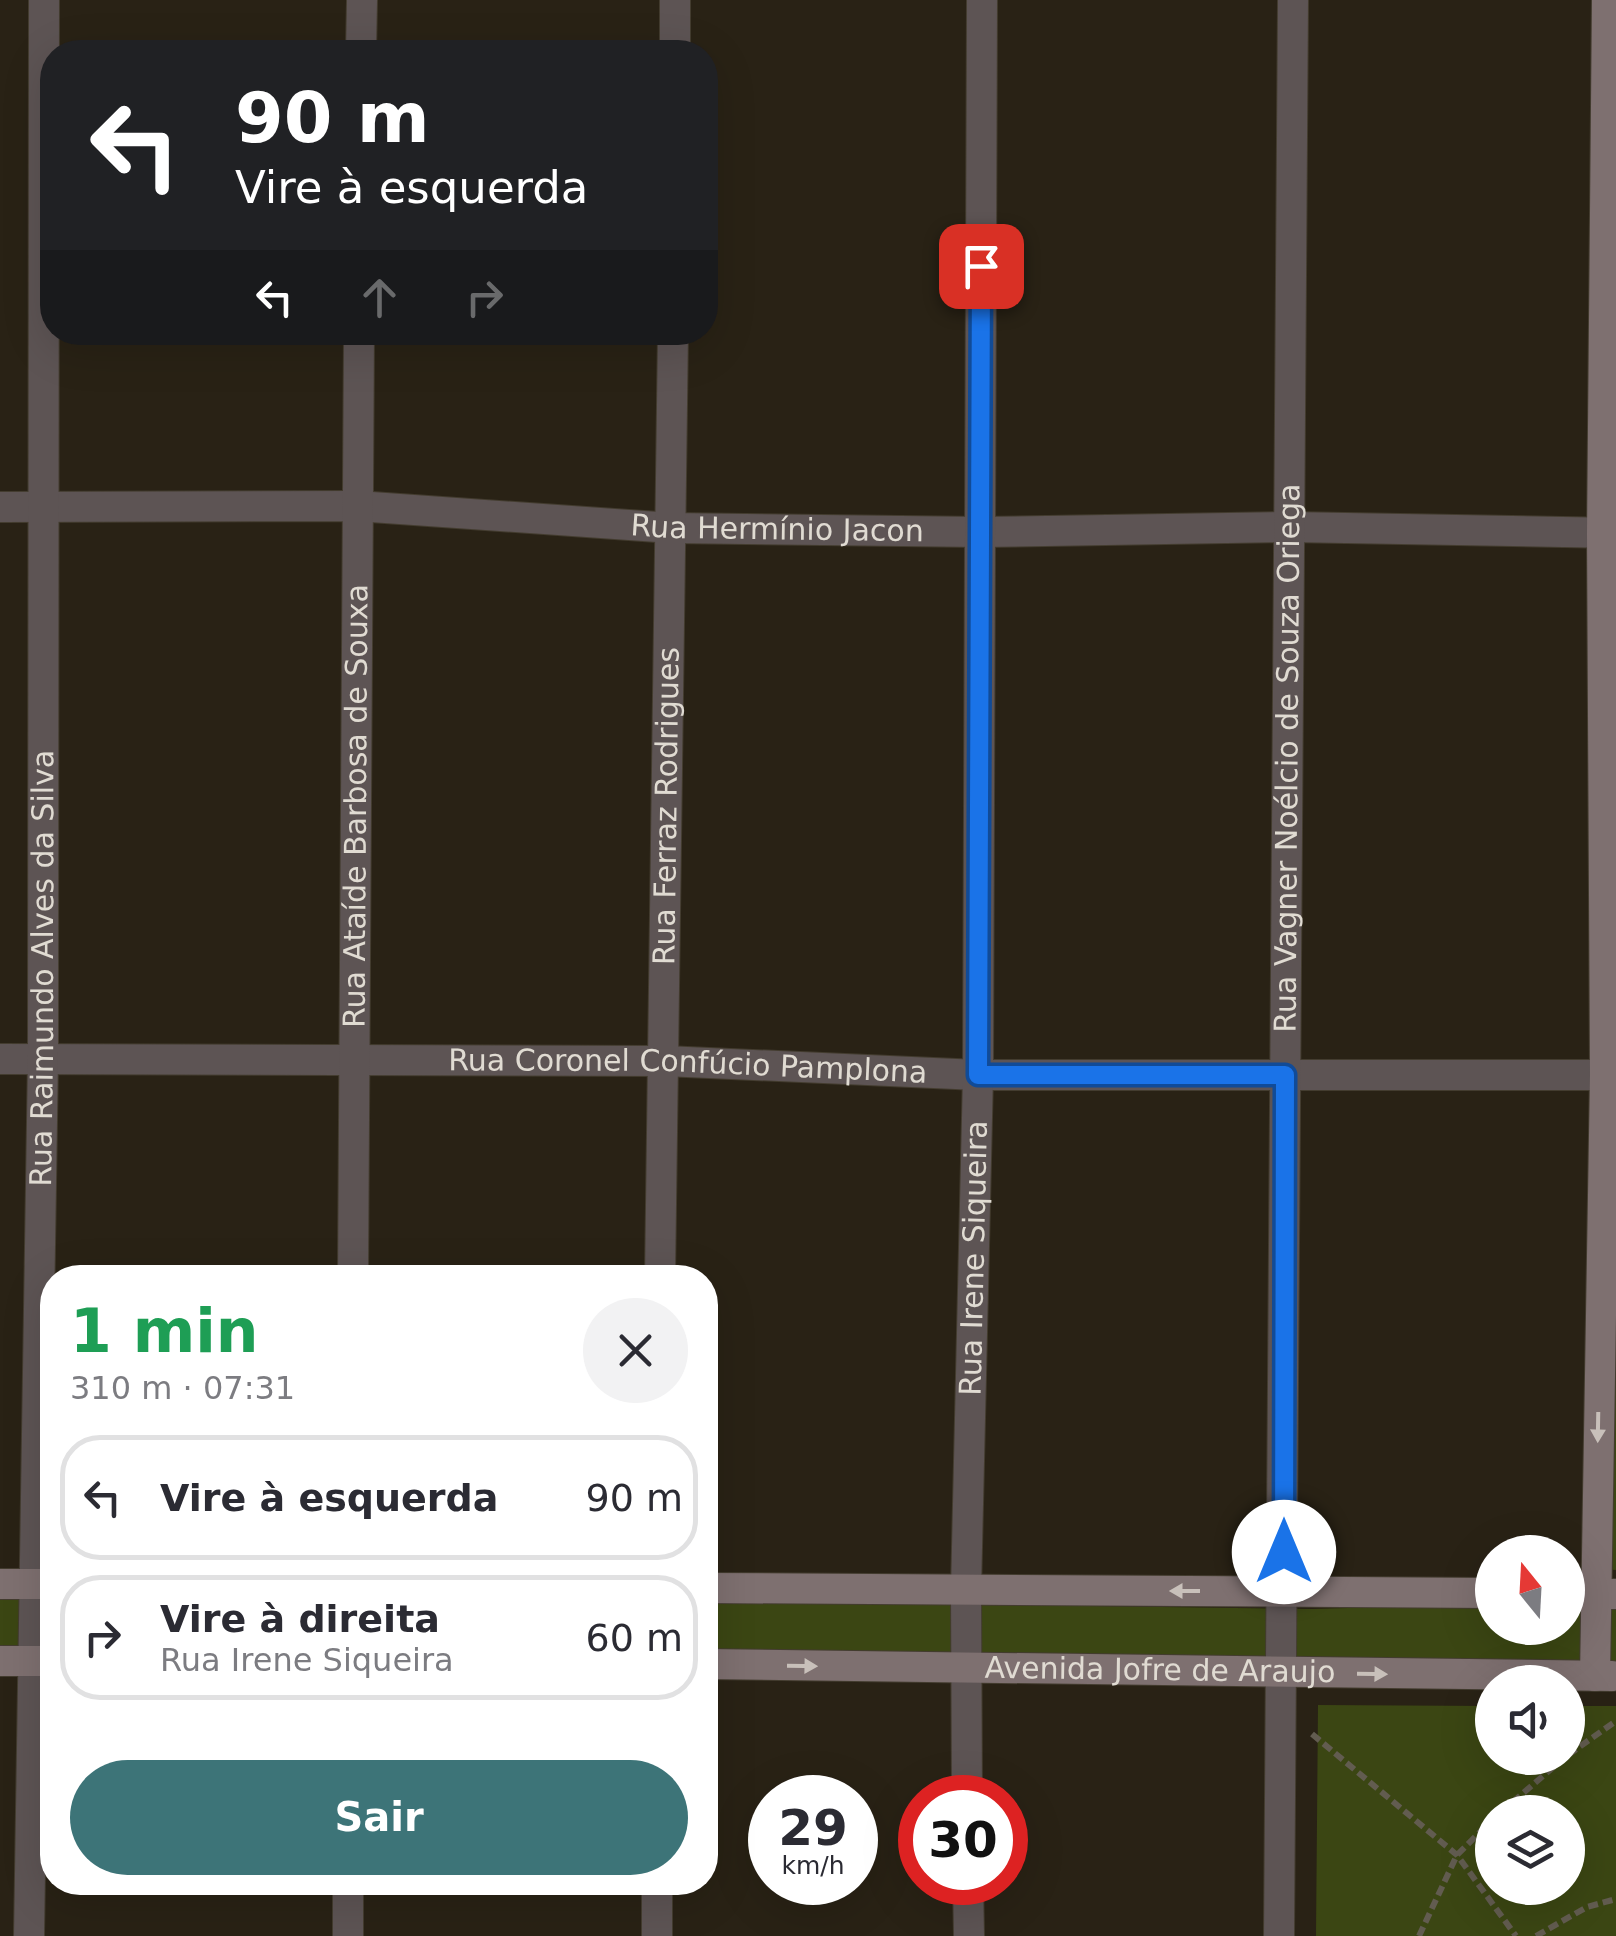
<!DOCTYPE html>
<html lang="pt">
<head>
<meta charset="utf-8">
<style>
	body { margin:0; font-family:"DejaVu Sans",sans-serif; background:#f2f2f3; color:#2b2b33; height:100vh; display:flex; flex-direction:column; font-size:38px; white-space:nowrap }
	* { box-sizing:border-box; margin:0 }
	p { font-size:32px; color:#7c7c81 }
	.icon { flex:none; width:55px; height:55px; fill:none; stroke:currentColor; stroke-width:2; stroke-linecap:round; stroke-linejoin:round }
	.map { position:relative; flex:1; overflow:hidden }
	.sheet { position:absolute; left:40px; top:1265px; width:678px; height:630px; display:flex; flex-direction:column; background:#fff; border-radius:40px; box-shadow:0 10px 40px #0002 }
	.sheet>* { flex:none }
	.guide { position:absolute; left:40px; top:40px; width:678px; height:305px; border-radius:40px; box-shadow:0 10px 40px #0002; background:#202124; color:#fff; overflow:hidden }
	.needle { width:65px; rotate:342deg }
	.fabs { position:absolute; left:1475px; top:1535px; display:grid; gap:20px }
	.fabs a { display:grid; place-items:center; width:110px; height:110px; border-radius:50%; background:#fff; box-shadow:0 10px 40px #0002; font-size:50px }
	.speed { position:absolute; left:748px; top:1775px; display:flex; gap:20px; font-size:50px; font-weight:700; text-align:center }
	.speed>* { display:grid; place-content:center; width:130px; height:130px; border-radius:50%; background:#fff; box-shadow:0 10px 40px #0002; line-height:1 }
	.speed small { font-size:25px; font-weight:400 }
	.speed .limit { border:15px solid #d22; background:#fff; color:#111 }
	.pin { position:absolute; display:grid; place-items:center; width:85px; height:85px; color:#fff; margin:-42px; border-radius:20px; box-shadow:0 5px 15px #0006 }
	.me { position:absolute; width:110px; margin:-55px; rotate:0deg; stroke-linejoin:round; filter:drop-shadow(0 0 8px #0008) }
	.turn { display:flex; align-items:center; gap:35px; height:210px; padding:0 30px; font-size:45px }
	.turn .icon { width:130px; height:130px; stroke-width:2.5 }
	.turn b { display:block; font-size:70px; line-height:85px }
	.lanes { display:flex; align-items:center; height:95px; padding:0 30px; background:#0003; justify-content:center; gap:50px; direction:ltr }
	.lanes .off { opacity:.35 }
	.round { display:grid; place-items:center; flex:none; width:105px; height:105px; border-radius:52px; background:#f2f2f3 }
	.headline { display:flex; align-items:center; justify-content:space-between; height:170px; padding:0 30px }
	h1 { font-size:60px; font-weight:700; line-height:75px; color:#1e9e55 }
	.cta { display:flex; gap:20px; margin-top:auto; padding:20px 30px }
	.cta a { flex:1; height:115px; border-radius:60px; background:#3d7478; color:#fff; font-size:40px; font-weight:700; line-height:115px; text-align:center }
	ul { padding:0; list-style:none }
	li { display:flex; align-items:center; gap:30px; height:125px; margin:0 20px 15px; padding:0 10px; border:5px solid #e1e1e2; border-radius:40px }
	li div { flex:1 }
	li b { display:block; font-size:38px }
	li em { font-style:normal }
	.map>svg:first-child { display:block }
	.green { fill:#3b4613; fill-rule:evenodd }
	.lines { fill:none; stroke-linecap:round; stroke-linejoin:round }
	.street-casing { stroke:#433c2f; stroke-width:32 }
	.secondary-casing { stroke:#433c2f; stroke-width:32 }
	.path { stroke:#625c50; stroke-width:6; stroke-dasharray:10 5; stroke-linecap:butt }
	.street { stroke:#5d5454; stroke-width:30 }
	.secondary { stroke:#7e7070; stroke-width:30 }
	.oneway { fill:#c8c0ba }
	.route-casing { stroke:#114b97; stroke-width:25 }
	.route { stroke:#1a73e8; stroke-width:18 }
	.labels { text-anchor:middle; stroke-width:10; stroke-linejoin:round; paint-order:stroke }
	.street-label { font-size:30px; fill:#e0dbd2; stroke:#292215 }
</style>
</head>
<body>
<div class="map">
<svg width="1616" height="1936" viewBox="0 0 1616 1936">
	<rect width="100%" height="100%" fill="#292215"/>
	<path class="green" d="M1616,1189V1570L1602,1569Z
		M0,1599L52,1600V1653L0,1652Z
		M705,1601L1312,1609L1492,1604V1628H1568V1602L1616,1601V1669L705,1657Z
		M1318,1705L1492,1706V1758H1568V1706H1616V1936H1316ZM1492,1812H1568V1888H1492Z"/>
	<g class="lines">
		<g class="street-casing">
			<g id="street">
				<path d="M361,52L362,0"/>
				<path d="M675,52V0"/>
				<path id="s1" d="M0,507L357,506L672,528L980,532L1290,527L1616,533"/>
				<path id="s2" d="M0,1059L665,1061L978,1075H1616"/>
				<path id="s3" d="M353,1278L359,332"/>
				<path id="s4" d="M660,1278L673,332"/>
				<path id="s5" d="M967,1798L966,1590L978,1075L982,0"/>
				<path d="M657,1882V1936"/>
				<path d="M968,1882L969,1936"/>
				<path id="s6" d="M29,1936L43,1058L44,0"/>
				<path d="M348,1936V1882"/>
				<path id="s7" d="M1279,1936L1293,0"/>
			</g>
		</g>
		<g class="secondary-casing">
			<g id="secondary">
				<path d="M0,1584H52"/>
				<path d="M705,1588L1492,1593"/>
				<path d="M1568,1594H1616"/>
				<path d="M0,1661H52"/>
				<path id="s8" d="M705,1664L1612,1676"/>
				<path d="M1595,1676L1605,1075L1602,534L1607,0"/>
			</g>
		</g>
		<path class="path" d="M1312,1734L1457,1855L1516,1936
			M1568,1755L1616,1721
			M1501,1812L1564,1758
			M1419,1936L1457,1855L1492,1820
			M1536,1936L1587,1907L1616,1899"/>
		<use href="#street" class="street"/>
		<use href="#secondary" class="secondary"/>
	</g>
	<defs><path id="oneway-solid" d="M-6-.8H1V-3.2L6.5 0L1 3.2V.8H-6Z" transform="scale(2.5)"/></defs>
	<g class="oneway">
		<use href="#oneway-solid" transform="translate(1598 1427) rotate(91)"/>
		<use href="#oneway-solid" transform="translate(1185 1591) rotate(-180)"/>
		<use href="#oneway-solid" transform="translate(802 1666) rotate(1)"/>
		<use href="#oneway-solid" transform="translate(1372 1674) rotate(1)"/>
	</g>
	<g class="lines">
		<g class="route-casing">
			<path id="route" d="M981,266L978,1075H1285L1284,1552"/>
		</g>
		<use href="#route" class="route"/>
	</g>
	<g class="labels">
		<g class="street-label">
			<text dy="10" stroke="none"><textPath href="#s1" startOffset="778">Rua Hermínio Jacon</textPath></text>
			<text dy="10" stroke="none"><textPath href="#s7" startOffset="1178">Rua Vagner Noélcio de Souza Oriega</textPath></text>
			<text dy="10" stroke="none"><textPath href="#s3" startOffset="472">Rua Ataíde Barbosa de Souxa</textPath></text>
			<text dy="10" stroke="none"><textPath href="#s4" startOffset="472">Rua Ferraz Rodrigues</textPath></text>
			<text dy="10" stroke="none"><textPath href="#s6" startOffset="968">Rua Raimundo Alves da Silva</textPath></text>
			<text dy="10" stroke="none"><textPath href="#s2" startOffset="688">Rua Coronel Confúcio Pamplona</textPath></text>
			<text dy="10" stroke="none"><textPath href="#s5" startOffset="540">Rua Irene Siqueira</textPath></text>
			<text dy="10" stroke="none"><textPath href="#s8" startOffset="455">Avenida Jofre de Araujo</textPath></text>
		</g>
	</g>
</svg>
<div class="fabs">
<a><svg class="needle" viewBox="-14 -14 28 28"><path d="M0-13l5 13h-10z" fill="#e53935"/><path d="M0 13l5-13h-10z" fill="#7c7c81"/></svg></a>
<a><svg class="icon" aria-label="sound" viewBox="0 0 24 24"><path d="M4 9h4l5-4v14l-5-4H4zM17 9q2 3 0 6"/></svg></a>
<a><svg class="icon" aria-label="layers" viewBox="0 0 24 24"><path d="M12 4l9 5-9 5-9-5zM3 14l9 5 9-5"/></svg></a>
</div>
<div class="speed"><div>29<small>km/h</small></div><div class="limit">30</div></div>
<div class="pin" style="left:981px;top:266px;background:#d93025"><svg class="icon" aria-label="arrive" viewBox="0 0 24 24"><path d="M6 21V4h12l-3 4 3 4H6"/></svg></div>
<svg class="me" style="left:1284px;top:1552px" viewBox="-20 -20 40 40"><circle r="19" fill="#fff"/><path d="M0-13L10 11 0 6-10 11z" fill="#1a73e8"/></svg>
<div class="guide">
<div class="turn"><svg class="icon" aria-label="left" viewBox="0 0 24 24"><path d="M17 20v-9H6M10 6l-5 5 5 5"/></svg><div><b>90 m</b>Vire à esquerda</div></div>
<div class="lanes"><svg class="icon" aria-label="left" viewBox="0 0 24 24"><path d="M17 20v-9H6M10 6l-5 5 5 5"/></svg><svg class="icon off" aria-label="ahead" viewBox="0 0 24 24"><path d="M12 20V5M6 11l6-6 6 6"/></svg><svg class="icon off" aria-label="right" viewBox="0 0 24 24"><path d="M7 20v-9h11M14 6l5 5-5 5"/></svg></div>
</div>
<section class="sheet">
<div class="headline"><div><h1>1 min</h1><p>310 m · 07:31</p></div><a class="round"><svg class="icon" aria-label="close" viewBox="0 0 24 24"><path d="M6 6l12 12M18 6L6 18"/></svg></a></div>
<ul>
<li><svg class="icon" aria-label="left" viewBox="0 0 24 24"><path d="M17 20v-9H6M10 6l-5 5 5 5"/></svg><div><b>Vire à esquerda</b></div><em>90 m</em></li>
<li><svg class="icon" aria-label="right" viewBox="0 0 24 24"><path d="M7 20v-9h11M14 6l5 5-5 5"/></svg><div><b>Vire à direita</b><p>Rua Irene Siqueira</p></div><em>60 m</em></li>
</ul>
<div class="cta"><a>Sair</a></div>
</section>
</div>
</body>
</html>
